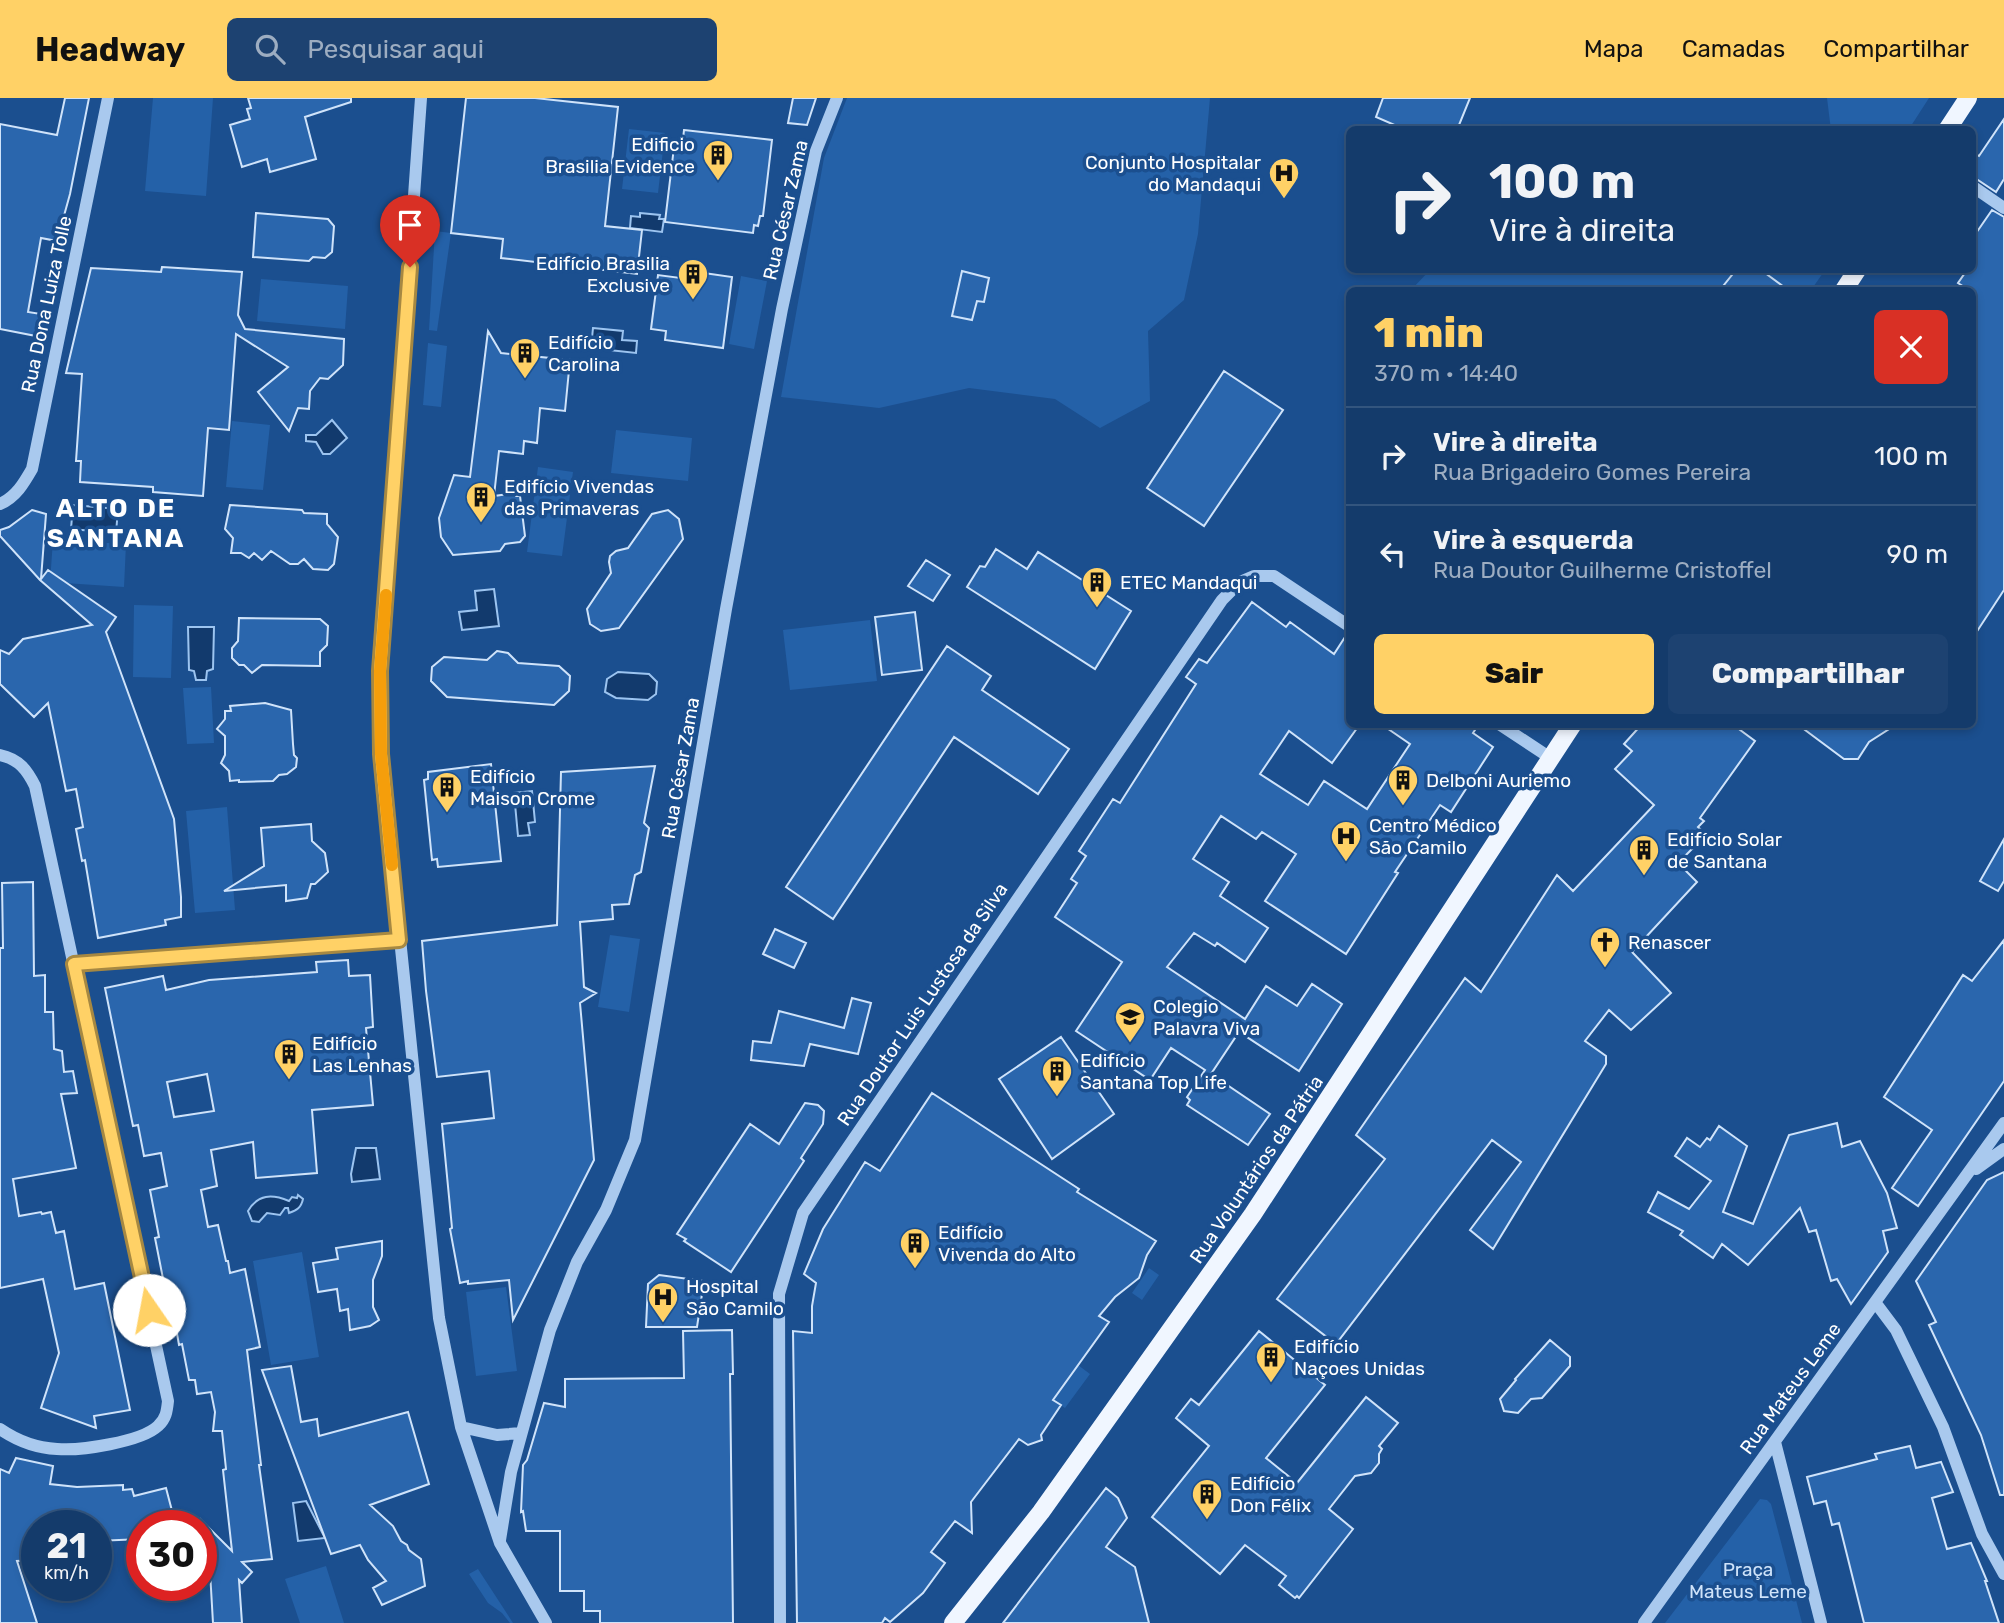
<!DOCTYPE html>
<html lang="pt">
<head>
<meta charset="utf-8">
<style>
	body { margin:0; font-family:Rubik,sans-serif; background:#1d4271; color:#f1f3f6; height:100vh; display:flex; flex-direction:column; font-size:26px; white-space:nowrap }
	* { box-sizing:border-box; margin:0 }
	p { font-size:23px; color:#9dadc1 }
	.icon { flex:none; width:38px; height:38px; fill:none; stroke:currentColor; stroke-width:2; stroke-linecap:round; stroke-linejoin:round }
	.map { position:relative; flex:1; overflow:hidden }
	.panel { position:absolute; left:1346px; top:189px; width:630px; height:441px; display:flex; flex-direction:column; background:#143b6b; border-radius:10px; box-shadow:0 4px 10px #0003,0 0 0 2px #33557e }
	.panel>* { flex:none }
	.banner { position:absolute; left:1346px; top:28px; width:630px; height:147px; border-radius:10px; box-shadow:0 4px 10px #0003,0 0 0 2px #33557e; background:#143b6b; color:#f1f3f6; overflow:hidden }
	.speed { position:absolute; left:21px; top:1412px; display:flex; gap:14px; font-size:35px; font-weight:700; text-align:center }
	.speed>* { display:grid; place-content:center; width:91px; height:91px; border-radius:50%; background:#143b6b; box-shadow:0 4px 10px #0003,0 0 0 2px #33557e; line-height:1 }
	.speed small { font-size:18px; font-weight:400 }
	.speed .limit { border:10px solid #d22; background:#fff; color:#111 }
	.pin { position:absolute; display:grid; place-items:center; width:60px; height:60px; color:#fff; margin:-72px -30px; border-radius:50% 50% 50% 0; rotate:-45deg; box-shadow:0 0 7px #0007 }
	.pin .icon { rotate:45deg }
	.me { position:absolute; width:77px; margin:-38px; rotate:348deg; stroke-linejoin:round; filter:drop-shadow(0 0 5px #0008) }
	.turn { display:flex; align-items:center; gap:24px; height:147px; padding:0 28px; font-size:32px }
	.turn .icon { width:91px; height:91px; stroke-width:2.5 }
	.turn b { display:block; font-size:49px; line-height:60px }
	.round { display:grid; place-items:center; flex:none; width:74px; height:74px; border-radius:10px; background:#1d4271 }
	.headline { display:flex; align-items:center; justify-content:space-between; height:119px; padding:0 28px }
	h1 { font-size:42px; font-weight:800; line-height:52px; color:#ffd166 }
	.action { display:flex; gap:14px; margin-top:auto; padding:14px 28px }
	.action a { flex:1; height:80px; border-radius:10px; background:#ffd166; color:#111; font-size:28px; font-weight:800; line-height:80px; text-align:center }
	.action a+a { background:#1d4271; color:#f1f3f6 }
	ul { padding:0; list-style:none }
	li { display:flex; align-items:center; gap:21px; height:98px; padding:0 28px; border-top:2px solid #33557e }
	li div { flex:1 }
	li b { display:block; font-size:26px }
	li em { font-style:normal }
	header { display:flex; align-items:center; gap:42px; box-sizing:border-box; height:98px; padding:0 35px; background:#ffd166; color:#111 }
	header strong { font-size:33px }
	nav { display:flex; gap:38px; margin-inline-start:auto; font-size:24px }
	.search { width:490px; height:63px; background:#1d4271; display:flex; align-items:center; gap:18px; box-sizing:border-box; padding:0 24px; border-radius:10px; color:#9dadc1; font-size:26px }
	.map>svg:first-child { display:block }
	.green { fill:#2461a8 }
	.water { fill:#123a6d; stroke:#9cc4f0; stroke-width:2 }
	.building { fill:#2a66ad; stroke:#cfe3fa; stroke-width:2; fill-rule:evenodd }
	.lines { fill:none; stroke-linecap:round; stroke-linejoin:round }
	.minor { stroke:#a9c9ee; stroke-width:12 }
	.major { stroke:#f0f6ff; stroke-width:18 }
	.route-casing { stroke:#a68842; stroke-width:18 }
	.route { stroke:#ffd166; stroke-width:12 }
	.slow { stroke:#f59e0b; stroke-width:12 }
	.labels { text-anchor:middle; stroke-width:7; stroke-linejoin:round; paint-order:stroke }
	.poi-label { font-size:19px; fill:#fff; stroke:#1b4f8f; text-anchor:start }
	.street-label { font-size:19px; fill:#fff; stroke:#1b4f8f }
	.park-label { font-size:19px; fill:#cfe3fa; stroke:#1b4f8f }
	.district-label { font-size:26px; font-weight:bold; letter-spacing:2px; fill:#fff; stroke:#1b4f8f }
</style>
</head>
<body>
<header>
<strong>Headway</strong>
<div class="search"><svg class="icon" aria-label="search" viewBox="0 0 24 24"><circle cx="10" cy="10" r="6"/><path d="M15 15l6 6"/></svg>Pesquisar aqui</div>
<nav><a>Mapa</a><a>Camadas</a><a>Compartilhar</a></nav>
</header>
<div class="map">
<svg width="2004" height="1525" viewBox="0 0 2004 1525">
	<rect width="100%" height="100%" fill="#1b4f8f"/>
	<path class="green" d="M153,0H213L206,98L145,93Z
		M847,0H1210L1198,136L1184,202L1148,233L1150,303L1100,330L1055,301L969,290L879,310L781,299L824,60Z
		M1827,0H1929L1909,31L1831,32Z
		M629,31L665,35L658,95L622,91Z
		M435,133L451,135L437,233L429,232Z
		M1430,172H1817L1823,175L1811,192H1411Z
		M741,178L767,183L754,251L729,246Z
		M261,181L348,188L345,231L257,223Z
		M428,245L447,248L441,309L423,307Z
		M232,323L270,327L263,392L226,389Z
		M616,332L692,340L688,383L611,375Z
		M538,369L573,374L562,458L527,454Z
		M53,442L126,446L124,489L50,484Z
		M134,507L173,508L171,580L133,579Z
		M870,522L877,583L790,592L783,532Z
		M211,589L214,645L187,646L183,590Z
		M227,709L235,812L195,815L186,713Z
		M610,837L640,841L629,914L598,909Z
		M302,1154L319,1259L271,1267L253,1163Z
		M1149,1170L1159,1177L1142,1202L1132,1195Z
		M506,1189L517,1273L476,1278L466,1194Z
		M1078,1267L1090,1276L1065,1310L1053,1302Z
		M1760,1401L1767,1402L1771,1406L1802,1525H1665Z
		M326,1468L344,1525H300L285,1481Z
		M478,1471L513,1525H510L502,1515L488,1505L469,1476Z"/>
	<path class="water" d="M640,115L660,117L659,121H664L662,134L630,130L631,118L640,119Z
		M593,230L623,233L622,242L637,243L636,255L591,250Z
		M332,322L347,340L330,356H323L316,344L306,343V337H316Z
		M73,407L118,411L116,435L71,431Z
		M494,491L499,528L462,532L459,514L477,512L475,493Z
		M188,529H214L213,571L207,573L206,582H196L194,573L189,572Z
		M618,574L649,576L657,584L656,596L648,602L616,600L605,594L607,581Z
		M532,693L535,724L528,725L530,737L518,738L514,695Z
		M356,1050H376L380,1081L352,1084L351,1076Z
		M298,1097L303,1101C301,1110 297,1112 289,1115L288,1110H285L280,1117L267,1115L259,1124L252,1123L248,1113C258,1096 272,1096 289,1103L292,1099L297,1100Z
		M306,1403L325,1440L298,1443L293,1405Z"/>
	<path class="building" d="M65,0H89L70,96L57,143L41,140L28,214L41,216L36,238L0,231V26L57,37Z
		M248,0H351V4L305,19L316,61L270,74L267,61L242,69L230,27L250,21L247,11L251,10Z
		M466,0H535L618,9L605,128L642,132L637,176L501,160L503,141L451,135Z
		M793,0H816L807,27L788,25Z
		M1383,0H1470L1457,32H1406L1376,19Z
		M2004,21V81L1996,94L1972,78V54L1979,58Z
		M684,32L772,42L763,118H760L758,128L754,127L753,135L665,124L674,49L677,50L679,40L683,41Z
		M1992,112L2004,119V492L1972,541V192H1969L1958,185L1967,172H1972V141Z
		M256,115L328,121L334,128L332,154L325,160L313,159L309,163L253,159Z
		M162,169L242,174L238,217L245,231L344,241L343,267L328,281L320,280L310,293L309,311L298,310L289,333L258,294L288,269L236,236L229,332L208,330L203,398L153,394V389L80,384L81,363H76L82,276L66,275L91,170L161,174Z
		M1736,172H1761L1788,192H1720Z
		M962,173L989,180L984,204L977,203L972,222L952,218Z
		M704,175L732,179L723,250L665,242L666,233L651,231L658,177L703,183Z
		M488,233L501,255L570,262L565,313L540,310L537,345L524,343L523,356L499,353L494,398L515,395L516,398H520L525,438L520,444L505,446L500,453L453,457L441,439L439,420L454,377L470,379Z
		M1224,273L1283,312L1204,428L1147,390Z
		M230,407L302,412L304,415L327,416V426L338,439L334,466L328,472L313,471L304,461L298,466H290L271,453L262,462L254,455L249,460L241,455H231L233,440L225,431Z
		M32,412L46,416L41,481L48,472L116,519L106,534L174,721L181,799V819L165,822L166,827L98,840L85,762L82,763L76,731L83,729L76,691L66,693L48,605L34,619L0,586V552L9,556L23,541L92,527L40,482L0,438V432L9,429Z
		M668,412L679,421L683,441L619,530L601,533L590,526L587,511L611,475L609,464L610,458L616,453L628,450L652,416Z
		M996,451L1027,471L1038,454L1131,513L1095,571L967,489L980,468L985,469Z
		M926,462L950,477L933,503L908,488Z
		M1252,504L1286,529L1290,524L1334,556L1347,536L1349,537V626H1360L1332,665L1289,633L1260,676L1308,707L1324,683L1367,711L1410,646L1381,626H1479L1473,635L1493,649L1451,714L1440,707L1395,774L1398,775L1346,856L1265,803L1296,756L1262,734L1256,741L1221,718L1193,761L1229,784L1220,798L1268,830L1245,864L1217,845L1215,848L1194,835L1167,869L1245,921L1266,888L1297,908L1312,886L1342,906L1299,973L1239,934L1211,976L1270,1016L1248,1047L1187,1007L1190,1002L1187,999L1205,972L1171,950L1150,982L1076,933L1122,864L1055,819L1077,785L1071,781L1086,758L1079,753L1113,701L1120,705L1196,586L1186,579L1199,561L1207,565Z
		M915,514L922,572L882,577L875,519Z
		M239,520L320,521L328,528L327,547L320,554V568L262,567L252,575L244,567H239L232,560V550L238,543Z
		M947,548L991,578L982,592L1069,651L1038,696L954,639L833,821L786,789Z
		M497,553L508,555L518,565L559,568L570,578L569,593L554,607L447,599L431,583L432,569L444,559L487,562Z
		M265,605L291,612L293,646L294,657L297,660L296,669L287,676L279,677L273,683L239,684V682L230,683L229,673L221,665L225,657V638L217,631L225,621V613H231L230,608Z
		M1642,626H1732L1755,643L1700,720L1704,723L1698,729L1706,737L1678,765L1697,784L1632,854L1671,895L1631,932L1609,912L1585,943L1606,958V966L1493,1151L1470,1132L1521,1064L1492,1042L1336,1246L1277,1201L1385,1061L1356,1037L1465,880L1481,894L1557,777L1573,793L1654,707L1615,671L1632,653L1624,646Z
		M1797,626H1897L1869,644L1858,661H1844Z
		M491,666L501,763L438,769L437,761L432,762L424,682L428,681V674Z
		M655,668L644,725L649,730L641,774L635,777L629,806L612,807L613,821L580,824L584,889L596,895L580,905L594,1062L513,1222L509,1182L468,1186V1183L460,1185L450,1131L452,1130L442,1026L494,1020L489,973L437,979L426,893L422,843L557,827L561,674Z
		M311,726L312,743L325,755L328,774L315,786H311L307,800L286,803V787L224,793L264,768L261,730Z
		M2004,741V783L1998,793L1980,783Z
		M33,784L34,878L45,877V914H53L54,951L62,953L64,974L73,973L77,995L61,996L76,1070L13,1081L19,1118L41,1114L42,1116L51,1114L56,1135L64,1133L75,1191L104,1185L130,1312L94,1318L96,1330L41,1310L59,1255L43,1181L0,1190V850H3L2,785Z
		M775,831L806,845L794,870L763,856Z
		M2004,842V983L1918,1108L1892,1090L1932,1032L1884,999L1963,877L1972,883Z
		M348,862L349,878L370,877L373,929L366,930L373,1007L312,1012L317,1075L256,1080L253,1044L211,1052L217,1088L201,1092L208,1129L218,1127L226,1163H228L230,1175L245,1171L260,1249L247,1252L261,1367H259L272,1461L242,1464L252,1474L242,1485L239,1482L242,1525H213L209,1456L201,1450V1422L232,1453L223,1372L226,1371L222,1333H213L215,1314L211,1294L197,1296L195,1282H189L182,1246L179,1247L176,1230L165,1232L161,1212L169,1211L155,1140L159,1139L150,1092L167,1088L161,1055L144,1058L138,1027L133,1028L105,890L163,878L166,892L209,882L317,874L316,864ZM207,976L214,1013L174,1019L167,984Z
		M852,900L871,905L858,956L810,946L804,968L751,962L753,943L771,945L779,913L844,930Z
		M1061,939L1114,1016L1052,1061L999,981Z
		M932,995L1079,1091L1077,1094L1156,1143L1147,1157L1139,1180L1115,1199L1099,1218L1109,1224L1053,1302L1061,1307L1041,1337L1042,1342L1028,1347L1019,1341L971,1404L972,1435L955,1423L931,1454L945,1465L923,1495L890,1524L885,1520L882,1525H797L793,1233L812,1235V1208L816,1185L804,1176L823,1131L865,1064L880,1073Z
		M805,1005L818,1007L824,1013L823,1026L801,1060L804,1063L731,1174L684,1143L686,1141L677,1136L750,1026L779,1046Z
		M1837,1025L1842,1049L1860,1043L1887,1095L1897,1130L1883,1133L1888,1154L1851,1206L1837,1181L1831,1183L1816,1132L1809,1134L1800,1110L1748,1167L1722,1146L1713,1160L1680,1137L1683,1133L1648,1114L1658,1094L1689,1111L1711,1083L1675,1058L1687,1040L1700,1049L1707,1040L1710,1042L1719,1028L1747,1048L1723,1114L1753,1126L1789,1037Z
		M2004,1074V1397H2000L1981,1337L1929,1227L1936,1224L1916,1183L1987,1082Z
		M382,1143V1158L373,1182V1209L379,1222L370,1228L350,1232L348,1211L340,1213L337,1191L318,1194L313,1165L338,1161L336,1150Z
		M659,1177L704,1183L697,1229H646L648,1186Z
		M732,1232L733,1276H730L733,1525H600V1513H584V1493H560V1433H526L523,1413L521,1414L523,1367L527,1362L544,1305L565,1309V1281L684,1280L683,1233Z
		M1259,1233L1325,1287L1266,1360L1297,1385L1366,1299L1398,1325L1379,1348L1382,1351L1379,1356V1365L1371,1375L1355,1378L1329,1411L1353,1431L1299,1500L1297,1498L1295,1500L1279,1487L1286,1478L1245,1447L1220,1476L1152,1419L1209,1348L1176,1320L1191,1301L1199,1307Z
		M1550,1242L1570,1259V1268L1542,1300L1531,1301L1518,1315L1504,1313L1500,1301L1516,1282L1515,1281Z
		M291,1268L301,1324L317,1321L319,1338L408,1314L429,1386L370,1407L393,1428L401,1443L407,1447L409,1452L421,1461L425,1488L382,1507L373,1490L386,1483L368,1462L360,1447L331,1456L262,1272Z
		M1910,1348L1916,1370L1941,1364L1953,1394L1932,1400L1947,1451L1971,1445L1987,1483H1985L1999,1525H1864L1839,1425L1832,1427L1826,1403L1814,1406L1807,1379L1877,1361L1875,1356Z
		M16,1360L53,1368L50,1386L77,1389L123,1387V1392L132,1391L134,1398L166,1390L176,1428H142V1441L96,1443V1428H37V1462L17,1463L37,1525H0V1371L9,1375Z
		M1106,1390L1118,1400L1127,1420L1106,1449L1135,1469L1149,1525H1003Z"/>
	<g class="lines">
		<path class="minor" d="M421,0L380,573L381,656L439,1220L461,1329L500,1445L546,1525
			M1972,88L2004,110
			M0,406C16,399 24,385 32,371L108,0
			M1499,626L1552,661
			M0,657C19,661 27,672 35,688L168,1303C167,1313 166,1321 158,1328C141,1344 80,1353 57,1351C37,1350 16,1342 0,1331
			M74,866L399,842
			M1976,1071L2004,1051
			M1875,1204L1896,1232L1943,1329L1982,1436L2004,1476
			M461,1329L497,1337L521,1335
			M1775,1344L1821,1525
			M500,1442L511,1374L550,1232L577,1164L606,1112L635,1042L726,511L782,211L816,53L837,0
			M780,1525L779,1196L803,1115L1222,502L1240,484L1254,478H1274L1349,528
			M1644,1525L2004,1025"/>
		<path class="major" d="M1947,32L1968,0
			M1844,192L1857,172
			M953,1525L1041,1414L1253,1116L1573,626"/>
	</g>
	<g class="lines">
		<g class="route-casing">
			<path id="route" d="M149,1212L74,866L399,842L381,656L380,573L410,169"/>
		</g>
		<use href="#route" class="route"/>
		<path class="slow" d="M386,497L380,573L381,656L392,767"/>
	</g>
	<defs>
		<g id="building-pin" transform="scale(1.575)"><path d="M0 17L-7.5 6A9.5 9.5 0 1 1 7.5 6Z" fill="#ffd166" stroke="#1b4f8f"/><path d="M-4-6H4V6H1V3H-1V6H-4ZM-2.5-4.3h1.7v1.8h-1.7ZM.8-4.3h1.7v1.8H.8ZM-2.5-1h1.7V.8h-1.7ZM.8-1h1.7V.8H.8Z" fill="#111"/></g>
		<g id="hospital-pin" transform="scale(1.575)"><path d="M0 17L-7.5 6A9.5 9.5 0 1 1 7.5 6Z" fill="#ffd166" stroke="#1b4f8f"/><path d="M-5-5h3v3.5h4V-5h3V5h-3V1.5h-4V5h-3Z" fill="#111"/></g>
		<g id="church-pin" transform="scale(1.575)"><path d="M0 17L-7.5 6A9.5 9.5 0 1 1 7.5 6Z" fill="#ffd166" stroke="#1b4f8f"/><path d="M-1.2-6h2.4v3.5h3.3v2.4h-3.3V6h-2.4V-.1h-3.3v-2.4h3.3Z" fill="#111"/></g>
		<g id="school-pin" transform="scale(1.575)"><path d="M0 17L-7.5 6A9.5 9.5 0 1 1 7.5 6Z" fill="#ffd166" stroke="#1b4f8f"/><path d="M0-5L7-2L0 1L-7-2ZM-4 1L0 2.5L4 1V4Q0 6-4 4Z" fill="#111"/></g>
	</defs>
	<g fill-rule="evenodd">
		<use href="#building-pin" x="718" y="57"/>
		<use href="#hospital-pin" x="1284" y="75"/>
		<use href="#building-pin" x="693" y="176"/>
		<use href="#building-pin" x="525" y="255"/>
		<use href="#building-pin" x="481" y="399"/>
		<use href="#building-pin" x="1097" y="484"/>
		<use href="#building-pin" x="1403" y="682"/>
		<use href="#building-pin" x="447" y="689"/>
		<use href="#hospital-pin" x="1346" y="738"/>
		<use href="#building-pin" x="1644" y="752"/>
		<use href="#church-pin" x="1605" y="844"/>
		<use href="#school-pin" x="1130" y="919"/>
		<use href="#building-pin" x="289" y="956"/>
		<use href="#building-pin" x="1057" y="973"/>
		<use href="#building-pin" x="915" y="1145"/>
		<use href="#hospital-pin" x="663" y="1199"/>
		<use href="#building-pin" x="1271" y="1259"/>
		<use href="#building-pin" x="1207" y="1396"/>
	</g>
	<g class="labels">
		<g class="poi-label">
			<text x="695" y="53" text-anchor="end">Edificio<tspan x="695" dy="22">Brasilia Evidence</tspan></text>
			<text x="1261" y="71" text-anchor="end">Conjunto Hospitalar<tspan x="1261" dy="22">do Mandaqui</tspan></text>
			<text x="670" y="172" text-anchor="end">Edifício Brasilia<tspan x="670" dy="22">Exclusive</tspan></text>
			<text x="548" y="251">Edifício<tspan x="548" dy="22">Carolina</tspan></text>
			<text x="504" y="395">Edifício Vivendas<tspan x="504" dy="22">das Primaveras</tspan></text>
			<text x="1120" y="491">ETEC Mandaqui</text>
			<text x="470" y="685">Edifício<tspan x="470" dy="22">Maison Crome</tspan></text>
			<text x="1426" y="689">Delboni Auriemo</text>
			<text x="1369" y="734">Centro Médico<tspan x="1369" dy="22">São Camilo</tspan></text>
			<text x="1667" y="748">Edifício Solar<tspan x="1667" dy="22">de Santana</tspan></text>
			<text x="1628" y="851">Renascer</text>
			<text x="1153" y="915">Colegio<tspan x="1153" dy="22">Palavra Viva</tspan></text>
			<text x="312" y="952">Edifício<tspan x="312" dy="22">Las Lenhas</tspan></text>
			<text x="1080" y="969">Edifício<tspan x="1080" dy="22">Santana Top Life</tspan></text>
			<text x="938" y="1141">Edifício<tspan x="938" dy="22">Vivenda do Alto</tspan></text>
			<text x="686" y="1195">Hospital<tspan x="686" dy="22">São Camilo</tspan></text>
			<text x="1294" y="1255">Edifício<tspan x="1294" dy="22">Naçoes Unidas</tspan></text>
			<text x="1230" y="1392">Edifício<tspan x="1230" dy="22">Don Félix</tspan></text>
		</g>
		<g class="street-label">
			<text transform="translate(785 112) rotate(-77)" y="7">Rua César Zama</text>
			<text transform="translate(46 206) rotate(-78)" y="7">Rua Dona Luiza Tolle</text>
			<text transform="translate(680 670) rotate(-80)" y="7">Rua César Zama</text>
			<text transform="translate(922 906) rotate(-56)" y="7">Rua Doutor Luis Lustosa da Silva</text>
			<text transform="translate(1256 1071) rotate(-56)" y="7">Rua Voluntários da Pátria</text>
			<text transform="translate(1790 1290) rotate(-54)" y="7">Rua Mateus Leme</text>
		</g>
		<g class="park-label">
			<text x="1748" y="1478">Praça<tspan x="1748" dy="22">Mateus Leme</tspan></text>
		</g>
		<g class="district-label">
			<text x="116" y="419">ALTO DE<tspan x="116" dy="30">SANTANA</tspan></text>
		</g>
	</g>
</svg>
<div class="speed"><div>21<small>km/h</small></div><div class="limit">30</div></div>
<div class="pin" style="left:410px;top:169px;background:#d93025"><svg class="icon" aria-label="arrive" viewBox="0 0 24 24"><path d="M6 21V4h12l-3 4 3 4H6"/></svg></div>
<svg class="me" style="left:149px;top:1212px" viewBox="-20 -20 40 40"><circle r="19" fill="#fff"/><path d="M0-13L10 11 0 6-10 11z" fill="#ffd166"/></svg>
<div class="banner">
<div class="turn"><svg class="icon" aria-label="right" viewBox="0 0 24 24"><path d="M7 20v-9h11M14 6l5 5-5 5"/></svg><div><b>100 m</b>Vire à direita</div></div>
</div>
<section class="panel">
<div class="headline"><div><h1>1 min</h1><p>370 m · 14:40</p></div><a class="round" style="background:#d93025;color:#fff"><svg class="icon" aria-label="close" viewBox="0 0 24 24"><path d="M6 6l12 12M18 6L6 18"/></svg></a></div>
<ul>
<li><svg class="icon" aria-label="right" viewBox="0 0 24 24"><path d="M7 20v-9h11M14 6l5 5-5 5"/></svg><div><b>Vire à direita</b><p>Rua Brigadeiro Gomes Pereira</p></div><em>100 m</em></li>
<li><svg class="icon" aria-label="left" viewBox="0 0 24 24"><path d="M17 20v-9H6M10 6l-5 5 5 5"/></svg><div><b>Vire à esquerda</b><p>Rua Doutor Guilherme Cristoffel</p></div><em>90 m</em></li>
</ul>
<div class="action"><a>Sair</a><a>Compartilhar</a></div>
</section>
</div>
</body>
</html>
